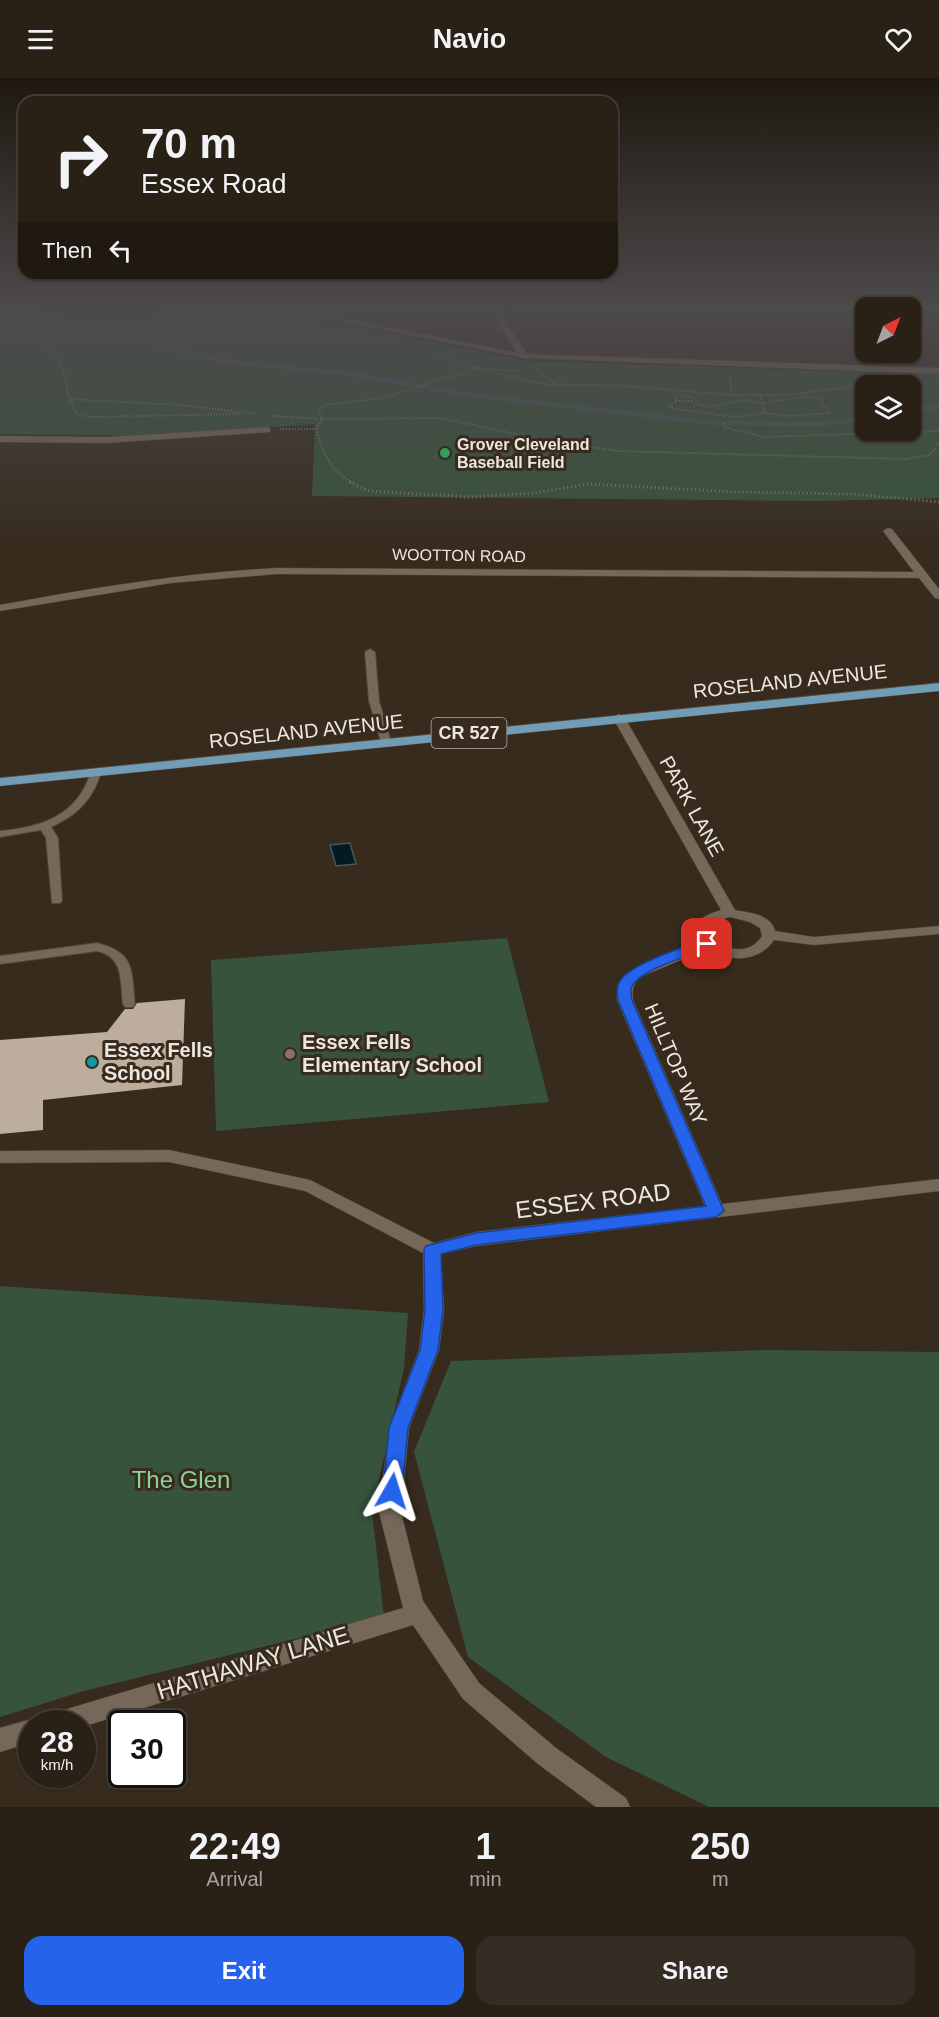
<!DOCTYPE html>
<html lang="en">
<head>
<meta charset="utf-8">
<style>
	body { margin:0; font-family:Arial,sans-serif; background:#352d23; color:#f1f3f6; height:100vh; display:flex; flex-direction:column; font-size:22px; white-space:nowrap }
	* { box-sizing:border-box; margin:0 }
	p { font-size:20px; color:#a5a3a1 }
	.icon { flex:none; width:33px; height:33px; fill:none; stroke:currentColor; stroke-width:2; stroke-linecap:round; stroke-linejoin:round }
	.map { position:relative; height:1729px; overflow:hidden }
	.details { display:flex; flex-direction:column; background:#292016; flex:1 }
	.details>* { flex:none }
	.banner { position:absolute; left:18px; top:18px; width:600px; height:183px; border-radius:18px; box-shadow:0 2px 4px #0004,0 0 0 2px #453e35; background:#292016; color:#f1f3f6; overflow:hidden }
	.needle { width:39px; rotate:42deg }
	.fabs { position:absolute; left:855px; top:219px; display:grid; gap:12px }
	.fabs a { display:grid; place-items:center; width:66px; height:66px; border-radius:12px; background:#292016; box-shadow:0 2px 4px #0004,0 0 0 2px #453e35; font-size:30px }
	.speed { position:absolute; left:18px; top:1632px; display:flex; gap:12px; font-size:30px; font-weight:700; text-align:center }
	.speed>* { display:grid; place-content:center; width:78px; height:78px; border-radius:50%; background:#292016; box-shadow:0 2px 4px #0004,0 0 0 2px #453e35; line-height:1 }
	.speed small { font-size:15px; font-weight:400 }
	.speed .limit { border:3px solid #111; border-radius:9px; background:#fff; color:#111 }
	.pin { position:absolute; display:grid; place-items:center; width:51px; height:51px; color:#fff; margin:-26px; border-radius:12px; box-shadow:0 3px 9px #0006 }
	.me { position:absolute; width:66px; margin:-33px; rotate:6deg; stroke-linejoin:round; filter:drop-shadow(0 0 4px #0008) }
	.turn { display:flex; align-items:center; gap:21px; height:126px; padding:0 24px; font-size:27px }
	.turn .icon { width:78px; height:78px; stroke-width:2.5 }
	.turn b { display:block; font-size:42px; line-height:51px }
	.then { display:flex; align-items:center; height:57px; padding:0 24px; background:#0003; gap:12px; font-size:22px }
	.eta { display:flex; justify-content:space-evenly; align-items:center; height:102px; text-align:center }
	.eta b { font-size:36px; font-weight:700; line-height:42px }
	.button { display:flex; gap:12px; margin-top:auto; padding:12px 24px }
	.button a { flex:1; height:69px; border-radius:18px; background:#2563eb; color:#fff; font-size:24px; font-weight:700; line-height:69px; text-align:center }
	.button a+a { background:#352d23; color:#f1f3f6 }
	header { display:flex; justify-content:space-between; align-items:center; height:78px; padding:0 24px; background:#292016; font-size:27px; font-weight:700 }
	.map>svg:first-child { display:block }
	.green { fill:#37533b; fill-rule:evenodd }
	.water { fill:#021a21; stroke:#485759; stroke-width:1.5 }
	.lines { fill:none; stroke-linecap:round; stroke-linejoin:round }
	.stream { stroke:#485759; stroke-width:4.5 }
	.building { fill:#bcad9d }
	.lane-casing { stroke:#50463a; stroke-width:2 }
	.street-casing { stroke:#50463a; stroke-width:1 }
	.secondary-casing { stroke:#50463a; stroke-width:1 }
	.primary-casing { stroke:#50463a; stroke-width:1 }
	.path-far1 { stroke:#887e73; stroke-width:2; stroke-dasharray:1 2; stroke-linecap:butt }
	.path { stroke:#887e73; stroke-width:3; stroke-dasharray:1 3; stroke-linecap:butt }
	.lane { fill:#756859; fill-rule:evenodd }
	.street { fill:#756859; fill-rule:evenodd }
	.secondary { fill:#756859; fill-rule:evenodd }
	.primary { fill:#719cb6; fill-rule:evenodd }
	.route { fill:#2563eb; stroke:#184099; stroke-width:1.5 }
	.leisure-dot { fill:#2e9e5b; stroke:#372b1e; stroke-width:2 }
	.education-dot { fill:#8d6e63; stroke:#372b1e; stroke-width:2 }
	.culture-dot { fill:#0f9aa8; stroke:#372b1e; stroke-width:2 }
	.labels { text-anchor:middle; stroke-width:6; stroke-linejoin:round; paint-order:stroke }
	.far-poi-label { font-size:16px; font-weight:bold; fill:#ede6dd; stroke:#372b1e; text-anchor:start }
	.far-street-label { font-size:16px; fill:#ede6dd; stroke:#372b1e }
	.shield { fill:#372b1e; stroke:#b6aea4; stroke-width:1.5 }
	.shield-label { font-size:18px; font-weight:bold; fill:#ede6dd }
	.street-label { font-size:20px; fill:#ede6dd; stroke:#372b1e }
	.poi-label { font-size:20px; font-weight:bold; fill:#ede6dd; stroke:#372b1e; text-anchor:start }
	.near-street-label { font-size:24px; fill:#ede6dd; stroke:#372b1e }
	.near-park-label { font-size:24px; fill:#8bd394; stroke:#372b1e }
</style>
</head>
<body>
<header><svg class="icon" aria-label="menu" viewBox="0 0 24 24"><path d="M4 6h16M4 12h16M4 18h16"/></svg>Navio<svg class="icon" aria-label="heart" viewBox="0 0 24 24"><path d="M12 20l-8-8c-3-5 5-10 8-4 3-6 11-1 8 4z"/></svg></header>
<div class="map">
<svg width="939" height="1729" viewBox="0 0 939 1729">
	<rect width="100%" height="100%" fill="#372b1e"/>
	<path class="green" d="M0,228H248L529,283L939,296V420L817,423L312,418L315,346L150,358L0,356ZM866,308H910V352H866Z
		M507,860L549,1024L216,1053L211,882Z
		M0,1208L408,1235L404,1290L372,1433L384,1539L84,1613L0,1639Z
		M766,1272L939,1274V1729H709L606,1679L468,1579L414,1374L451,1283Z"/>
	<path class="water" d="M2,228H167L168,233C118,257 53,238 2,228Z
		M350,765L356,786L336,788L330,767Z"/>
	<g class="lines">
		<path class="stream" d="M0,234L97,250L220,283L352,296L463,316L714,345L819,346L866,341
			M910,333L939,328"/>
	</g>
	<path class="building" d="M185,921L182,1007L43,1022V1052L0,1056V962L107,954L125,931H133L137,925Z"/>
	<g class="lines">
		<g class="lane-casing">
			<path id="lane" d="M370,571L375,574L379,623L391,664L386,667L381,664L369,623L365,574Z
				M96,691L101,694C93,722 77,737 51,749L58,760L62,823L60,825H52L46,760L41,752L0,759V753C42,749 77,738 91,694Z
				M97,865C136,875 131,892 135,926L133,929H125L123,926C120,903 124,879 97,873L0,886V878Z"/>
		</g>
		<g class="street-casing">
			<path id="street" d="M487,228H495L528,278L527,280H521Z
				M838,228H871L872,230H866V232Z
				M910,229L939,231V235L910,233V230H907Z
				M267,349L270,350V354L107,365L0,364V358L107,359Z
				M888,450L892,451L939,511V521L935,520L919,500L276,496L171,505L0,533V527C92,510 183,495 276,490L914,494L883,453Z
				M619,636L625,640L735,832C750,835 771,836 775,853L814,859L939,848V856L814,867L774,862C760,884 727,885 707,871L640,899C633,906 632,912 633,922L722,1126L939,1101V1113L476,1168L441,1176L444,1232L439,1272L409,1350L401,1434L423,1523L479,1605L556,1670L626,1720L630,1729H596L538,1686L463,1621L413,1547L82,1649V1646H42L45,1638L54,1635L403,1530L379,1434L389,1350L419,1272L424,1232L423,1175L305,1113L169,1084L0,1085V1073L169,1072L310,1102L434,1165L476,1154L705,1128L617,922C614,888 673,875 698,864L693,852C698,839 709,836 721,832L613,640ZM730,839L750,844L760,850L762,858C749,878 728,872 711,861L709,849L716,843Z
				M32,1641L41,1646H32V1664L0,1674V1650Z"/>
		</g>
		<g class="secondary-casing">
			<path id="secondary" d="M263,228H280L524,276L939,290V296L524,280Z"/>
		</g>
		<g class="primary-casing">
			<path id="primary" d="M939,605V613L0,708V700Z"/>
		</g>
		<path class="path-far1" d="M188,228L340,258
			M0,229L108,246L153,242
			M170,235L193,231
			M191,237L208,235
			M158,240L170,235L173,228
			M0,254C19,257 49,260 59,280C65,292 65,308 70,321L179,327L256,336
			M435,276L477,290
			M536,292L554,305
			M487,293L541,306L628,308L732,317H788L863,307
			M519,293L477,290L383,320L325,327L317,333L323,341L440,340L539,361L618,373L906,381L930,377L939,364
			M730,298L732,317
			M680,317L692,319L699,327L709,329L744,322L762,325L811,318L823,322L821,327L830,331V335L789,338L765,335L735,339L674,331L670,328L676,323L675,318Z
			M760,318L765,335
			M70,322L77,336L88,339L239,336
			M676,323H692
			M272,338L322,341
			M724,345V349L764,359L939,353
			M280,351H316L322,342
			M316,351C323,374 331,394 353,405"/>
		<path class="path" d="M350,404L369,413L468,419L535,415L588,406L736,414L852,416L939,424"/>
		<use href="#lane" class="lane"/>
		<use href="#street" class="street"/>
		<use href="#secondary" class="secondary"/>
		<use href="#primary" class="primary"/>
	</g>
	<linearGradient id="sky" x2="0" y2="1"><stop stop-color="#1e1810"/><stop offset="0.49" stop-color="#4d4a4c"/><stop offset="1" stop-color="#4d4a4c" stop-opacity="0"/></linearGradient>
	<rect width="939" height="470" fill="url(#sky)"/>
	<path class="route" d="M707,862L714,866L712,869C694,876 641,891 632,908C630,913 631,917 632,922L724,1133L716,1139L476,1167L441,1176L443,1232L438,1272L408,1350L402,1413L399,1419L392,1421L386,1419L383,1413L389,1350L420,1272L425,1232L424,1172L426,1168L476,1155L706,1128L618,922C617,915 616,909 620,903C630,886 688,867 707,862Z"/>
	<circle class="leisure-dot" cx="445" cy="375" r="6"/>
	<circle class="education-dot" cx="290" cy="976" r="6"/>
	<circle class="culture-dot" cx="92" cy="984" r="6"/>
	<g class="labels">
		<g class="far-poi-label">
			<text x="457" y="372">Grover Cleveland<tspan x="457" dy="18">Baseball Field</tspan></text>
		</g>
		<g class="far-street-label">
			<text transform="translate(459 477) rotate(1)" y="6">WOOTTON ROAD</text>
		</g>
		<rect class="shield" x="431.5" y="640" width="75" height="30" rx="4.5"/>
		<g class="shield-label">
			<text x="469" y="661">CR 527</text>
		</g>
		<g class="street-label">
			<text transform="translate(790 603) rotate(-6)" y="7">ROSELAND AVENUE</text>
			<text transform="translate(306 653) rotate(-6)" y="7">ROSELAND AVENUE</text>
			<text transform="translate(692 728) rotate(61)" y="7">PARK LANE</text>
			<text transform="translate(676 986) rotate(67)" y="7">HILLTOP WAY</text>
		</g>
		<g class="poi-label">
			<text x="302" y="971">Essex Fells<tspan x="302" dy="23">Elementary School</tspan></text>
			<text x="104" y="979">Essex Fells<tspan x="104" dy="23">School</tspan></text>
		</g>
		<g class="near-street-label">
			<text transform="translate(593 1123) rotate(-7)" y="8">ESSEX ROAD</text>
			<text transform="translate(253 1585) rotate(-17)" y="8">HATHAWAY LANE</text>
		</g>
		<g class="near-park-label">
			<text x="181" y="1410">The Glen</text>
		</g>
	</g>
</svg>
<div class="fabs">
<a><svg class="needle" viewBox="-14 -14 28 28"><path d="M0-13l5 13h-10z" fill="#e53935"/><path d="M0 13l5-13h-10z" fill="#a5a3a1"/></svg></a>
<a><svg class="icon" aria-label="layers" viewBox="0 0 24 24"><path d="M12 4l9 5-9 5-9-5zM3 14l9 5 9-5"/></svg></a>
</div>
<div class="speed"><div>28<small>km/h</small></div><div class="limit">30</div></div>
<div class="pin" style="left:707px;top:866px;background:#d93025"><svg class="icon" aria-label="arrive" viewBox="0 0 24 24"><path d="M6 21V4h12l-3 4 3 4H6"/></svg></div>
<svg class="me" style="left:392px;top:1413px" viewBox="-20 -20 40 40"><path d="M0-17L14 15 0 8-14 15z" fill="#2563eb" stroke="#fff" stroke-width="4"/></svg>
<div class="banner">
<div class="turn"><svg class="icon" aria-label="right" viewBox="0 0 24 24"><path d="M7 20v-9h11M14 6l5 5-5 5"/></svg><div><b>70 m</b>Essex Road</div></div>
<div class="then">Then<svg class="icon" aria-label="left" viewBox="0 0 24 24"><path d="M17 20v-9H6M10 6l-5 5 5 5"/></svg></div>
</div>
</div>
<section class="details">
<div class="eta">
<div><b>22:49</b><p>Arrival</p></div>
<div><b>1</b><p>min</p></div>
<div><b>250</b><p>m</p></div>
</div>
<div class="button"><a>Exit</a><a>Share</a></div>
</section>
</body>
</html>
